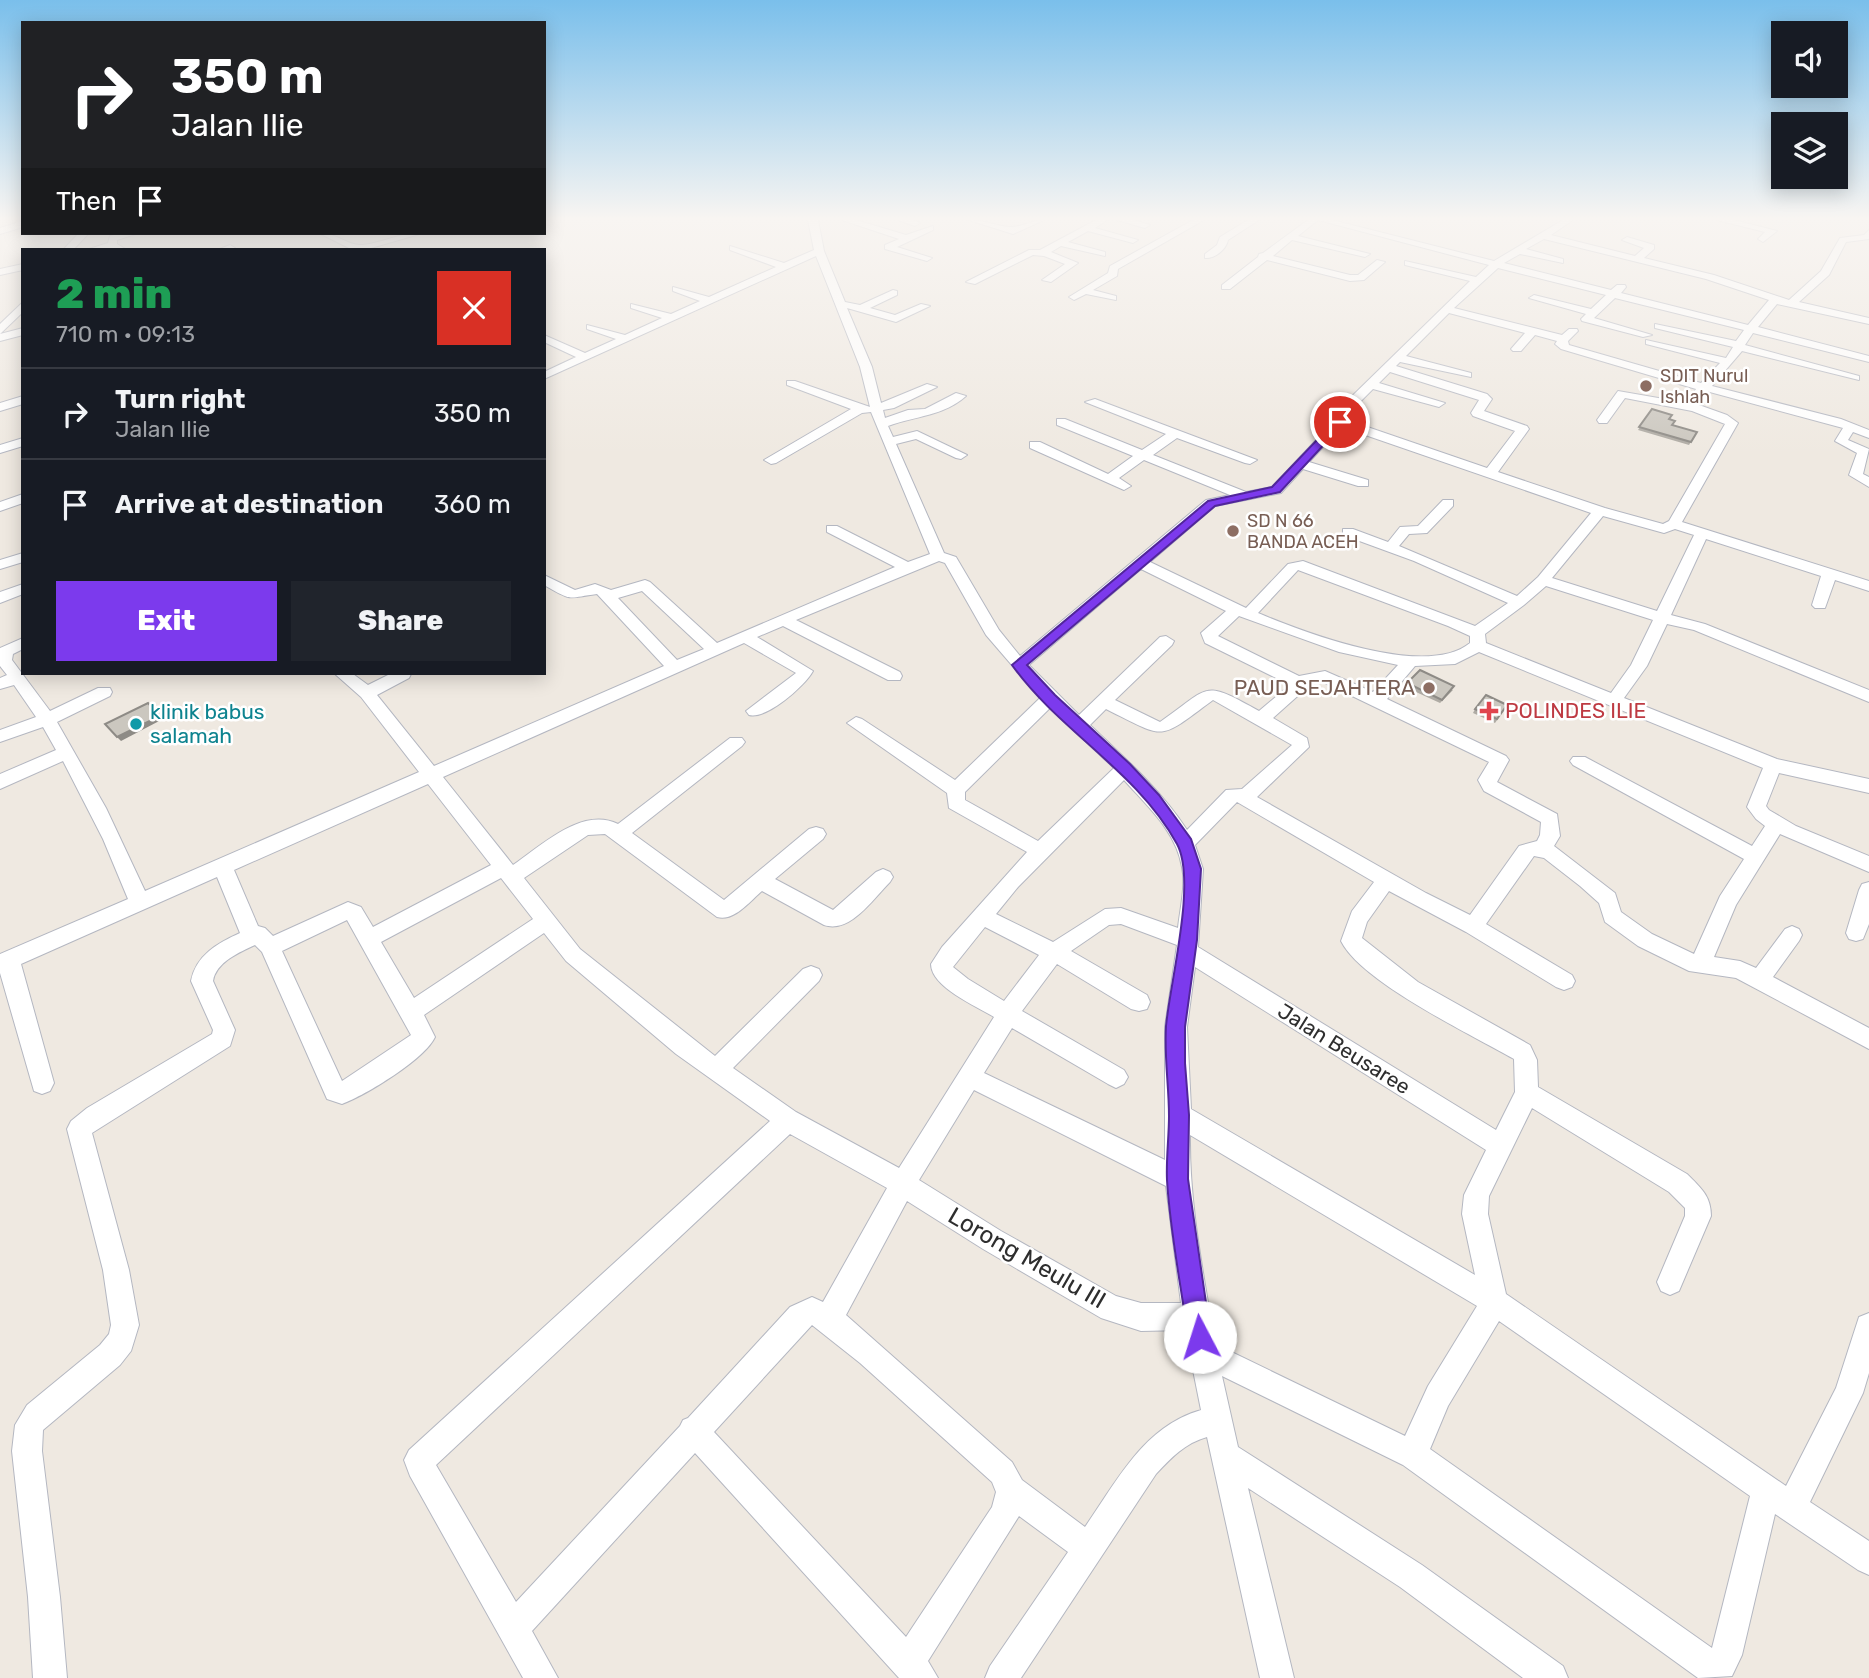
<!DOCTYPE html>
<html lang="en">
<head>
<meta charset="utf-8">
<style>
	body { margin:0; font-family:Rubik,sans-serif; background:#20242c; color:#f1f3f6; height:100vh; display:flex; flex-direction:column; font-size:26px; white-space:nowrap }
	* { box-sizing:border-box; margin:0 }
	p { font-size:23px; color:#9ea1a6 }
	.icon { flex:none; width:38px; height:38px; fill:none; stroke:currentColor; stroke-width:2; stroke-linecap:round; stroke-linejoin:round }
	.map { position:relative; flex:1; overflow:hidden }
	.side { position:absolute; left:21px; top:248px; width:525px; height:427px; display:flex; flex-direction:column; background:#171b24; border-radius:0px; box-shadow:0 4px 18px #0003 }
	.side>* { flex:none }
	.hud { position:absolute; left:21px; top:21px; width:525px; height:214px; border-radius:0px; box-shadow:0 4px 18px #0003; background:#202124; color:#fff; overflow:hidden }
	.tools { position:absolute; left:1771px; top:21px; display:grid; gap:14px }
	.tools a { display:grid; place-items:center; width:77px; height:77px; border-radius:0px; background:#171b24; box-shadow:0 4px 18px #0003; font-size:35px }
	.pin { position:absolute; display:grid; place-items:center; width:60px; height:60px; color:#fff; margin:-30px; border:4px solid #fff; border-radius:50%; box-shadow:0 2px 7px #0007 }
	.me { position:absolute; width:77px; margin:-38px; rotate:355deg; stroke-linejoin:round; filter:drop-shadow(0 0 5px #0008) }
	.turn { display:flex; align-items:center; gap:24px; height:147px; padding:0 35px; font-size:32px }
	.turn .icon { width:91px; height:91px; stroke-width:2.5 }
	.turn b { display:block; font-size:49px; line-height:60px }
	.then { display:flex; align-items:center; height:66px; padding:0 35px; background:#0003; gap:14px; font-size:26px }
	.round { display:grid; place-items:center; flex:none; width:74px; height:74px; border-radius:0px; background:#20242c }
	.head { display:flex; align-items:center; justify-content:space-between; height:119px; padding:0 35px }
	h1 { font-size:42px; font-weight:800; line-height:52px; color:#1e9e55 }
	.cta { display:flex; gap:14px; margin-top:auto; padding:14px 35px }
	.cta a { flex:1; height:80px; border-radius:0px; background:#7c3aed; color:#fff; font-size:28px; font-weight:800; line-height:80px; text-align:center }
	.cta a+a { background:#20242c; color:#f1f3f6 }
	ul { padding:0; list-style:none }
	li { display:flex; align-items:center; gap:21px; height:91px; padding:0 35px; border-top:2px solid #363941 }
	li div { flex:1 }
	li b { display:block; font-size:26px }
	li em { font-style:normal }
	.map>svg:first-child { display:block }
	.lines { fill:none; stroke-linecap:round; stroke-linejoin:round }
	.minor-casing { stroke:#b4b7c1; stroke-width:2 }
	.minor { fill:#fff; fill-rule:evenodd }
	.wall { fill:#afaba4 }
	.shaded-wall { fill:#8e8b86 }
	.building { fill:#cbc7bf; stroke:#8e8b86; stroke-width:2 }
	.route { fill:#7c3aed; stroke:#51269a; stroke-width:2 }
	.education-dot { fill:#8d6e63; stroke:#fff; stroke-width:2.5 }
	.health-dot { fill:#e0444e; stroke:#fff; stroke-width:2.5 }
	.culture-dot { fill:#0f9aa8; stroke:#fff; stroke-width:2.5 }
	.labels { text-anchor:middle; stroke-width:5; stroke-linejoin:round; paint-order:stroke }
	.far-education-label { font-size:18px; fill:#785e54; stroke:#fff; text-anchor:start }
	.education-label { font-size:21px; fill:#785e54; stroke:#fff; text-anchor:end }
	.health-label { font-size:21px; fill:#be3a42; stroke:#fff; text-anchor:start }
	.culture-label { font-size:21px; fill:#0d838f; stroke:#fff; text-anchor:start }
	.street-label { font-size:21px; fill:#2e2e2e; stroke:#fff }
	.near-street-label { font-size:24px; fill:#2e2e2e; stroke:#fff }
</style>
</head>
<body>
<div class="map">
<svg width="1869" height="1678" viewBox="0 0 1869 1678">
	<rect width="100%" height="100%" fill="#efe9e1"/>
	<g class="lines">
		<g class="minor-casing">
			<path id="minor" d="M808,220H818L824,251L845,302L860,305L893,290L897,291V295L870,308L895,315L921,304L930,306L896,322L847,308L872,367L881,403L927,384L937,387L894,408L883,410L885,418L908,410L925,409L956,393L966,396C944,416 915,416 888,426L893,437L917,431L967,455L961,459L956,458L916,439L896,444L944,553L956,557L999,630L1020,656L1206,500L1230,495L1144,460L1119,478L1131,486L1124,490L1030,448V442H1040L1108,474L1133,456L1057,425V419H1065L1142,450L1166,434L1085,402L1095,399L1257,460L1250,464L1245,463L1177,438L1153,455L1246,492L1272,487L1335,420L1346,402L1470,281L1405,265V261L1476,277L1489,265L1318,220L1298,236L1370,254L1365,257L1292,240L1273,256L1350,275H1358L1377,260L1385,262L1364,280L1350,281L1267,260L1230,289H1222V285L1258,257L1259,254L1263,253L1308,220H1332L1494,261L1563,220H1573L1551,235L1635,256L1644,248L1622,240L1627,237L1654,245V249L1644,258L1714,275L1789,300L1821,271L1840,238L1864,235L1869,230V239L1846,242L1829,275L1799,302L1869,318V324L1777,304L1758,327L1869,356V362L1753,333L1745,345L1859,376V380L1742,351L1712,386L1841,419L1869,430V438L1853,432L1848,440L1869,449L1863,474L1869,477V487L1849,475L1857,453L1835,441L1843,428L1706,391L1699,405L1727,415L1738,423L1682,522L1869,581V591L1835,580L1825,608H1815L1812,605L1821,576L1706,539L1671,615L1705,624L1869,690V702L1694,630L1667,624L1647,666L1624,698L1777,759L1869,779V793L1779,773L1766,806L1769,810L1796,826L1869,856V872L1780,834L1736,905L1714,957L1740,961L1756,968L1785,929L1792,926L1799,929L1802,935L1799,941L1773,977L1869,1028V1049L1736,978L1689,971L1638,946L1605,922L1599,903L1580,886L1544,858L1534,856L1486,924L1572,975L1575,981L1572,987L1564,990L1556,987L1466,932L1389,891L1367,922L1362,938L1418,982L1530,1045L1537,1060L1538,1087L1687,1174C1701,1188 1711,1196 1711,1216L1679,1291L1670,1295L1661,1291L1657,1282L1685,1216V1208L1669,1192L1532,1108L1489,1196L1488,1214L1506,1294L1786,1486L1836,1388L1859,1317L1869,1313V1373L1863,1393L1810,1502L1869,1541V1575L1858,1570L1775,1514L1742,1655L1732,1676L1698,1678L1403,1465L1222,1376L1238,1447L1422,1565L1563,1666L1568,1678H1523L1400,1587L1248,1488L1294,1678H1260L1207,1437C1185,1443 1171,1458 1156,1474L1021,1678H985L990,1666L1068,1552L1019,1516L928,1661L938,1678H899L695,1453L532,1631L558,1678H523L410,1476L404,1460L409,1450L770,1121L676,1054L566,961L544,933L424,1015L435,1037C425,1059 366,1095 342,1104L327,1099L262,952L255,945C240,952 216,962 213,981L235,1030L230,1046L92,1133L129,1270L139,1325L131,1351L120,1365L43,1430L42,1451L60,1597L67,1678H33L28,1597L12,1451L15,1425L27,1405L100,1345L109,1334L111,1325L103,1270L67,1129L71,1121L87,1108L212,1034L213,1030L191,981C196,955 218,943 240,933L217,877L21,964L54,1083L50,1091L42,1094L34,1091L0,973V954L128,899L103,839L63,761L0,789V774L56,750L43,727L0,742V730L36,717L14,685L0,689V678L7,675L0,666V648L23,638V649L13,654L12,660L50,711L98,688H110L112,692L110,696L57,722L106,808L145,891L419,772L361,697L335,674H353L368,685L390,674H411L409,678L377,695L434,766L664,666L597,594C566,598 574,602 544,585V575L575,590L595,584L611,590L645,580L650,582L717,643L895,567L827,532V526H837L908,562L930,554L871,412L862,413L776,463L771,464L764,460L851,409L787,385V381H795L870,407L860,367L816,256L544,379V372L576,357L544,342V335L585,353L616,339L587,329V325L625,335L662,318L631,308V304L671,314L700,301L673,291V287L709,297L776,267L730,250V246L784,263L814,250ZM1544,239L1706,279L1769,300L1748,325L1621,293L1626,287L1625,285H1617L1611,290L1504,263L1520,254L1563,263V259L1526,249ZM1498,268L1606,295L1591,309L1534,295L1529,298L1586,314L1581,319L1582,321L1643,337L1652,335L1594,318L1615,298L1744,330L1736,341L1655,324V328L1733,347L1726,358L1646,340V344L1720,363L1701,383L1569,345L1568,341L1578,331L1577,329H1569L1562,335L1454,308ZM1449,313L1525,333L1511,349L1513,351H1521L1535,335L1557,341L1555,344L1561,349L1696,389L1687,403L1618,391L1597,420L1599,423H1607L1625,398L1692,411L1725,424L1669,521L1663,524L1605,508L1498,472L1529,429L1527,426L1484,411L1492,399L1487,394L1396,366L1400,362L1471,377V373L1406,356ZM1390,372L1479,400L1471,413L1473,416L1515,431L1487,468L1347,420L1355,407L1373,389L1439,407L1445,403L1379,383ZM1342,427L1591,513L1538,577L1517,596L1399,546L1409,534L1427,533L1453,506V500H1443L1418,526L1400,527L1388,542L1353,529H1343V535L1414,561L1508,603L1475,626L1303,561L1288,564L1246,608L1150,562L1215,506L1281,493L1303,469L1358,486H1368V480L1309,462ZM1603,516L1664,533L1675,529L1694,535L1657,611L1552,578ZM939,561L945,563L986,635L1040,698L955,780L862,719L856,717L847,723L947,793L949,808L1027,852L942,947L931,964C931,987 976,1006 994,1017L899,1168L796,1112L733,1068L819,981L822,975L819,969L811,966L803,969L715,1056L580,949L524,878L588,835L605,834L717,917C734,922 750,901 762,891L824,925C850,934 873,899 890,882L893,877L890,872L883,869L876,872L833,910L775,879L823,839L826,834L823,829L816,827L809,829L724,900L632,833L742,746L745,742L742,738H730L618,824C582,806 541,846 513,865L443,777L744,643L796,673L746,711L749,715C766,720 805,686 813,671L757,637L783,626L888,680H900L902,676L900,672L796,620ZM1141,569L1226,611L1201,633L1205,643L1290,685L1259,711C1201,679 1212,686 1160,722L1115,700L1172,645L1174,641L1166,636L1160,637L1079,715L1029,665ZM1298,570L1448,626L1470,636V643C1426,679 1306,633 1258,613ZM1546,586L1653,620L1631,665L1611,693L1486,643L1485,634L1524,605ZM642,591L704,649L677,660L618,598ZM1239,616L1339,652L1398,665L1373,692L1325,671L1299,676L1218,636ZM1479,652L1763,768L1747,807L1756,819L1765,826L1752,846L1585,757H1573L1570,761L1573,765L1744,859L1720,896L1694,954L1652,934L1621,912L1615,893L1554,846L1560,836L1557,814L1497,782L1509,760L1506,756L1387,699L1415,666L1455,664ZM1321,681L1489,762L1478,780L1484,791L1541,822L1540,835L1537,841L1519,846L1470,915L1426,893L1257,797L1309,747L1307,738L1273,718L1311,684ZM1213,700L1292,745L1242,789L1226,790L1187,830C1161,790 1124,757 1090,725L1106,709C1168,740 1157,741 1213,700ZM1050,708L1114,768L1038,841L965,800V792ZM1124,780C1147,806 1176,831 1182,867C1186,885 1180,909 1178,928L1121,908L1105,909L1053,942L996,914L1018,887ZM428,784L491,865L373,927L361,907L348,902L273,936L265,928L258,926L234,870ZM1237,802L1374,882L1352,911L1341,941C1361,982 1472,1035 1514,1059L1515,1092L1496,1130L1198,947L1203,869L1195,845ZM501,878L533,919L414,998L381,942ZM347,920L411,1035L342,1081L282,951ZM1121,924L1177,945L1165,1027V1160L984,1073L1012,1028L1108,1084L1116,1088L1124,1084L1128,1077L1124,1070L1022,1011L1057,964L1131,1009L1139,1011L1147,1009L1150,1002L1147,995L1071,951L1109,925ZM985,927L1039,955L1004,1001L968,979L953,967ZM1195,967L1486,1150L1464,1195L1462,1214L1475,1275L1191,1109L1187,1027ZM974,1090L1166,1186L1181,1303H1141L1116,1296L1001,1231L919,1180ZM790,1134L887,1188L823,1302L812,1297L790,1307L688,1418L683,1420L680,1426L516,1602L436,1465ZM1190,1135L1477,1306L1428,1386L1405,1436L1215,1344C1204,1276 1189,1205 1190,1135ZM907,1201L983,1249L1101,1318L1141,1331L1185,1330L1201,1410C1144,1426 1117,1481 1085,1527L1022,1480L1012,1462L846,1315ZM1499,1321L1750,1496L1712,1648L1430,1449L1448,1406ZM812,1325L860,1363L992,1482L996,1492L992,1507L906,1637L714,1432Z
				M842,220H856L906,235L933,226V230L897,247L932,258L927,261L885,249V245L899,239Z
				M898,220H913L920,223L915,226Z
				M969,220C984,220 996,226 1010,227C1020,228 1031,220 1044,220L1013,234Z
				M1096,220H1107L1095,228L1138,240L1133,243L1088,231L1068,242L1105,252V256L1061,246L1051,252L1078,263L1051,282L1042,280L1065,264L1044,256L1033,255L975,284L966,282L1029,250H1040Z
				M1117,220H1134L1150,225L1145,228Z
				M1193,220H1204L1118,269L1117,276L1093,290L1116,296V300L1086,294L1074,300L1069,297L1108,273L1110,266Z
				M1248,220H1259L1228,240C1226,250 1214,259 1205,258V254L1217,245L1220,237Z
				M1717,220H1734L1777,231L1763,242L1758,239L1765,232Z
				M23,221V227L0,234V228Z
				M79,233H89L73,250H63Z
				M123,233H139L117,240V244L127,250H86L108,243L110,236Z
				M319,233C335,232 348,246 362,245C383,243 401,232 423,233L364,250H353Z
				M230,245L235,248L233,250H217Z
				M23,264V270L0,275V269Z
				M23,302V312L0,334V324Z
				M23,328V335L0,341V334Z
				M23,396V404L0,411V403Z
				M23,438V446L0,453V445Z
				M23,494V503L0,511V502Z
				M23,553V562L0,569V560Z
				M23,584V594L0,603V592Z
				M1869,882V924L1863,939L1856,941L1849,939L1846,933L1859,890L1862,884Z"/>
		</g>
		<use href="#minor" class="minor"/>
	</g>
	<path class="wall" d="M1652,409L1669,419L1672,425L1697,432L1689,445L1638,430Z
		M1407,683L1453,690L1440,703L1405,687Z
		M1475,709H1505L1495,723L1473,713Z"/>
	<path class="shaded-wall" d="M160,716L163,719L121,741L117,737Z"/>
	<path class="building" d="M1652,409L1672,415L1669,419L1675,421L1672,425L1697,432L1691,442L1639,427Z
		M1420,670L1454,686L1442,700L1407,683Z
		M1486,695L1507,705L1497,719L1475,709Z
		M148,703L160,716L117,737L105,724Z"/>
	<linearGradient id="sky" x2="0" y2="1"><stop stop-color="#7abfeb"/><stop offset="0.48" stop-color="#f8f5f2"/><stop offset="1" stop-color="#f8f5f2" stop-opacity="0"/></linearGradient>
	<rect width="1869" height="455" fill="url(#sky)"/>
	<path class="route" d="M1336,420L1345,422L1280,492L1215,506L1027,665L1055,695L1130,764L1159,795L1191,839L1201,869L1197,940L1185,1027V1063L1189,1115L1188,1179L1211,1337L1208,1345L1200,1349L1192,1345L1188,1337C1181,1285 1170,1232 1167,1180C1166,1159 1169,1137 1169,1116C1169,1086 1164,1056 1166,1026C1170,982 1197,881 1177,844C1137,771 1059,731 1012,665L1208,501L1272,487Z"/>
	<g class="education-dot">
		<circle cx="1646" cy="386" r="7"/>
		<circle cx="1233" cy="531" r="7"/>
		<circle cx="1429" cy="688" r="7"/>
	</g>
	<path class="health-dot" d="M1485.5 700.5h7v7h7v7h-7v7h-7v-7h-7v-7h7z"/>
	<circle class="culture-dot" cx="136" cy="724" r="7"/>
	<g class="labels">
		<g class="far-education-label">
			<text x="1660" y="382">SDIT Nurul<tspan x="1660" dy="21">Ishlah</tspan></text>
			<text x="1247" y="527">SD N 66<tspan x="1247" dy="21">BANDA ACEH</tspan></text>
		</g>
		<g class="education-label">
			<text x="1415" y="695">PAUD SEJAHTERA</text>
		</g>
		<g class="health-label">
			<text x="1505" y="718">POLINDES ILIE</text>
		</g>
		<g class="culture-label">
			<text x="150" y="719">klinik babus<tspan x="150" dy="24">salamah</tspan></text>
		</g>
		<g class="street-label">
			<text transform="translate(1344 1049) rotate(32)" y="7">Jalan Beusaree</text>
		</g>
		<g class="near-street-label">
			<text transform="translate(1027 1258) rotate(30)" y="8">Lorong Meulu III</text>
		</g>
	</g>
</svg>
<div class="tools">
<a><svg class="icon" aria-label="sound" viewBox="0 0 24 24"><path d="M4 9h4l5-4v14l-5-4H4zM17 9q2 3 0 6"/></svg></a>
<a><svg class="icon" aria-label="layers" viewBox="0 0 24 24"><path d="M12 4l9 5-9 5-9-5zM3 14l9 5 9-5"/></svg></a>
</div>
<div class="pin" style="left:1340px;top:422px;background:#d93025"><svg class="icon" aria-label="arrive" viewBox="0 0 24 24"><path d="M6 21V4h12l-3 4 3 4H6"/></svg></div>
<svg class="me" style="left:1200px;top:1337px" viewBox="-20 -20 40 40"><circle r="19" fill="#fff"/><path d="M0-13L10 11 0 6-10 11z" fill="#7c3aed"/></svg>
<div class="hud">
<div class="turn"><svg class="icon" aria-label="right" viewBox="0 0 24 24"><path d="M7 20v-9h11M14 6l5 5-5 5"/></svg><div><b>350 m</b>Jalan Ilie</div></div>
<div class="then">Then<svg class="icon" aria-label="arrive" viewBox="0 0 24 24"><path d="M6 21V4h12l-3 4 3 4H6"/></svg></div>
</div>
<section class="side">
<div class="head"><div><h1>2 min</h1><p>710 m · 09:13</p></div><a class="round" style="background:#d93025;color:#fff"><svg class="icon" aria-label="close" viewBox="0 0 24 24"><path d="M6 6l12 12M18 6L6 18"/></svg></a></div>
<ul>
<li><svg class="icon" aria-label="right" viewBox="0 0 24 24"><path d="M7 20v-9h11M14 6l5 5-5 5"/></svg><div><b>Turn right</b><p>Jalan Ilie</p></div><em>350 m</em></li>
<li><svg class="icon" aria-label="arrive" viewBox="0 0 24 24"><path d="M6 21V4h12l-3 4 3 4H6"/></svg><div><b>Arrive at destination</b></div><em>360 m</em></li>
</ul>
<div class="cta"><a>Exit</a><a>Share</a></div>
</section>
</div>
</body>
</html>
